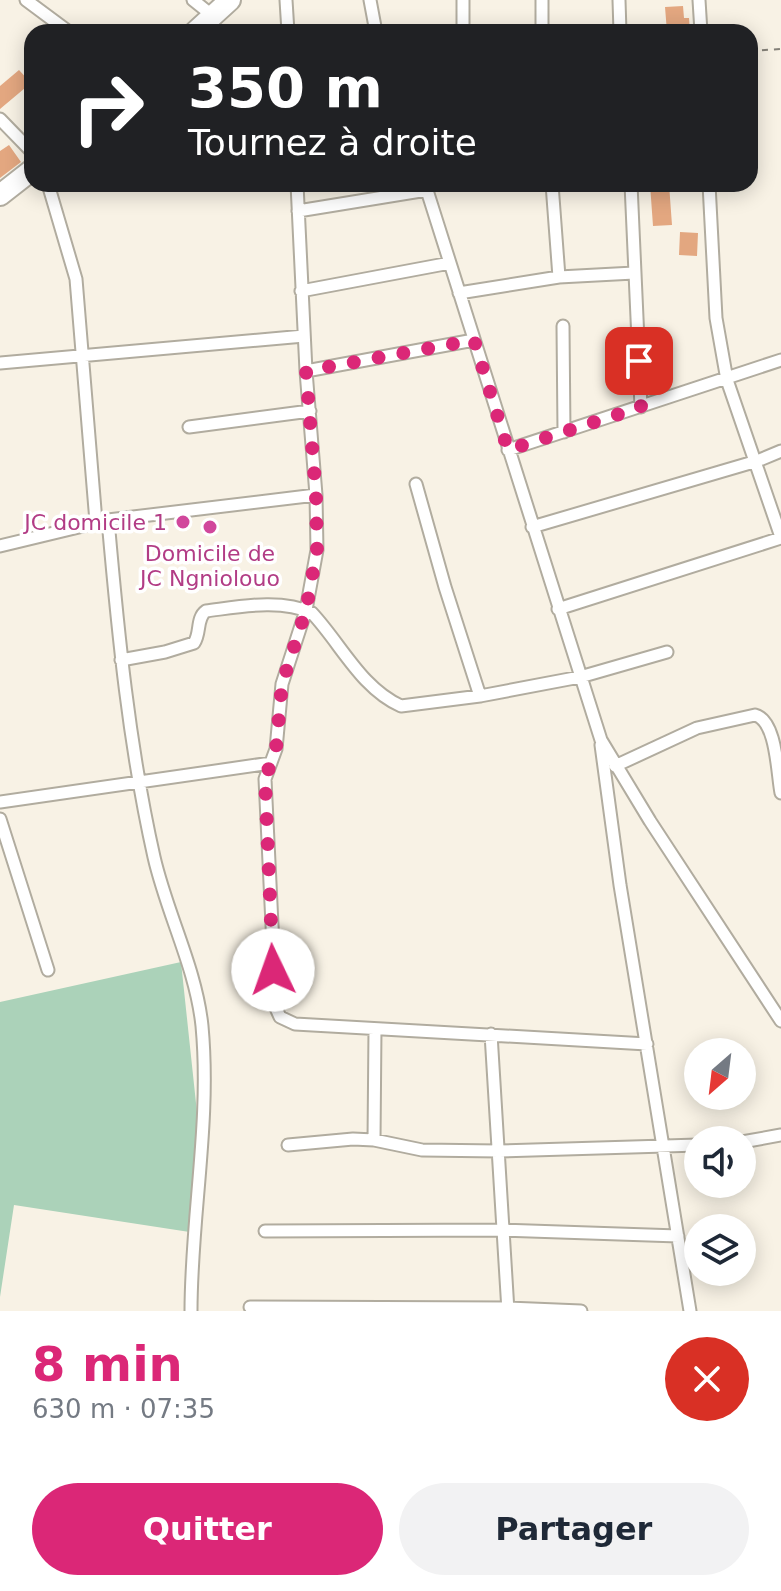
<!DOCTYPE html>
<html lang="fr">
<head>
<meta charset="utf-8">
<style>
	body { margin:0; font-family:"DejaVu Sans",sans-serif; background:#f2f2f3; color:#1f2937; height:100vh; display:flex; flex-direction:column; font-size:30px; white-space:nowrap }
	* { box-sizing:border-box; margin:0 }
	p { font-size:26px; color:#747a83 }
	.icon { flex:none; width:44px; height:44px; fill:none; stroke:currentColor; stroke-width:2; stroke-linecap:round; stroke-linejoin:round }
	.map { position:relative; height:1311px; overflow:hidden }
	.side { display:flex; flex-direction:column; background:#fff; flex:1 }
	.side>* { flex:none }
	.hud { position:absolute; left:24px; top:24px; width:734px; height:168px; border-radius:24px; box-shadow:0 4px 20px #0003; background:#202124; color:#fff; overflow:hidden }
	.needle { width:52px; rotate:208deg }
	.fabs { position:absolute; left:684px; top:1038px; display:grid; gap:16px }
	.fabs a { display:grid; place-items:center; width:72px; height:72px; border-radius:50%; background:#fff; box-shadow:0 4px 20px #0003; font-size:40px }
	.pin { position:absolute; display:grid; place-items:center; width:68px; height:68px; color:#fff; margin:-34px; border-radius:16px; box-shadow:0 4px 12px #0006 }
	.me { position:absolute; width:88px; margin:-44px; rotate:357deg; stroke-linejoin:round; filter:drop-shadow(0 0 6px #0008) }
	.turn { display:flex; align-items:center; gap:28px; height:168px; padding:0 32px; font-size:36px }
	.turn .icon { width:104px; height:104px; stroke-width:2.5 }
	.turn b { display:block; font-size:56px; line-height:68px }
	.round { display:grid; place-items:center; flex:none; width:84px; height:84px; border-radius:42px; background:#f2f2f3 }
	.headline { display:flex; align-items:center; justify-content:space-between; height:136px; padding:0 32px }
	h1 { font-size:48px; font-weight:700; line-height:60px; color:#db2777 }
	.button { display:flex; gap:16px; margin-top:auto; padding:16px 32px }
	.button a { flex:1; height:92px; border-radius:48px; background:#db2777; color:#fff; font-size:32px; font-weight:700; line-height:92px; text-align:center }
	.button a+a { background:#f2f2f3; color:#1f2937 }
	.map>svg:first-child { display:block }
	.green { fill:#abd2b9 }
	.building { fill:#e3a780 }
	.lines { fill:none; stroke-linecap:round; stroke-linejoin:round }
	.street-casing { stroke:#b1ac9f; stroke-width:15 }
	.highway-casing { stroke:#b1ac9f; stroke-width:24 }
	.path { stroke:#848078; stroke-width:2; stroke-dasharray:6 6; stroke-linecap:butt }
	.street { stroke:#fff; stroke-width:11 }
	.highway { stroke:#fff; stroke-width:20 }
	.route { stroke:#db2777; stroke-width:14; stroke-dasharray:0 25.2 }
	.hotel-dot { fill:#d1479c; stroke:#fff; stroke-width:3 }
	.labels { text-anchor:middle; stroke-width:7; stroke-linejoin:round; paint-order:stroke }
	.hotel-label { font-size:22px; fill:#b23c85; stroke:#fff; text-anchor:end }
</style>
</head>
<body>
<div class="map">
<svg width="781" height="1311" viewBox="0 0 781 1311">
	<rect width="100%" height="100%" fill="#f8f2e5"/>
	<path class="green" d="M181,962L198,1122L196,1233L14,1205L0,1297V1002Z"/>
	<path class="building" d="M683,6L684,18H689L690,32H667L665,7Z
		M19,70L31,83L0,109V86Z
		M9,145L21,162L0,178V151Z
		M650,184H669L672,225L653,226Z
		M680,232L698,233L697,256L679,255Z"/>
	<g class="lines">
		<g class="street-casing">
			<path id="street" d="M26,0L69,32
				M193,0L213,16
				M286,0L288,32
				M370,0L376,32
				M619,0L620,32
				M699,0L701,32
				M463,32V0
				M542,32V0
				M0,119L32,152
				M48,184L76,279L96,522
				M297,184L306,371L316,495L317,550L306,610L282,684L276,749L265,779L276,1008L280,1017L295,1024L647,1044
				M425,184L601,740L650,821L781,1021
				M552,184L559,277
				M631,184L641,407
				M709,184L716,318L727,380L781,537
				M298,211L427,190
				M301,291L450,263
				M459,293L559,277L634,273
				M563,326L564,432
				M0,363L304,336
				M306,371L474,340
				M189,427L310,411
				M508,450L781,360
				M416,484L445,587L480,696
				M108,520C118,633 129,746 154,857C167,914 196,968 202,1026C211,1122 191,1216 191,1311
				M532,527L757,461L781,451
				M0,546L108,520L316,495
				M558,609L781,538
				M121,660L165,652L194,643C201,633 196,618 206,611C238,607 281,598 312,613C341,644 361,688 401,706L480,696L580,677L667,652
				M601,745L620,885L690,1311
				M615,766L697,728L755,715C777,721 777,773 781,793
				M0,802L271,763
				M0,819L48,970
				M491,1034L508,1311
				M374,1140L375,1029
				M742,1142L781,1135
				M288,1145L353,1139L374,1140L422,1150L499,1151L698,1145
				M265,1231L503,1230L678,1236
				M250,1307L508,1308L581,1311"/>
		</g>
		<g class="highway-casing">
			<path id="highway" d="M195,32L230,0
				M0,195L32,170"/>
		</g>
		<path class="path" d="M750,51L781,49"/>
		<use href="#street" class="street"/>
		<use href="#highway" class="highway"/>
	</g>
	<g class="lines">
		<path class="route" d="M273,970L265,779L276,749L282,684L306,610L317,550L316,495L306,371L474,340L508,450L641,407L639,361"/>
	</g>
	<g class="hotel-dot">
		<circle cx="183" cy="522" r="8"/>
		<circle cx="210" cy="527" r="8"/>
	</g>
	<g class="labels">
		<g class="hotel-label">
			<text x="167" y="530">JC domicile 1</text>
			<text x="210" y="561" text-anchor="middle">Domicile de<tspan x="210" dy="25">JC Ngniolouo</tspan></text>
		</g>
	</g>
</svg>
<div class="fabs">
<a><svg class="needle" viewBox="-14 -14 28 28"><path d="M0-13l5 13h-10z" fill="#e53935"/><path d="M0 13l5-13h-10z" fill="#747a83"/></svg></a>
<a><svg class="icon" aria-label="sound" viewBox="0 0 24 24"><path d="M4 9h4l5-4v14l-5-4H4zM17 9q2 3 0 6"/></svg></a>
<a><svg class="icon" aria-label="layers" viewBox="0 0 24 24"><path d="M12 4l9 5-9 5-9-5zM3 14l9 5 9-5"/></svg></a>
</div>
<div class="pin" style="left:639px;top:361px;background:#d93025"><svg class="icon" aria-label="arrive" viewBox="0 0 24 24"><path d="M6 21V4h12l-3 4 3 4H6"/></svg></div>
<svg class="me" style="left:273px;top:970px" viewBox="-20 -20 40 40"><circle r="19" fill="#fff"/><path d="M0-13L10 11 0 6-10 11z" fill="#db2777"/></svg>
<div class="hud">
<div class="turn"><svg class="icon" aria-label="right" viewBox="0 0 24 24"><path d="M7 20v-9h11M14 6l5 5-5 5"/></svg><div><b>350 m</b>Tournez à droite</div></div>
</div>
</div>
<section class="side">
<div class="headline"><div><h1>8 min</h1><p>630 m · 07:35</p></div><a class="round" style="background:#d93025;color:#fff"><svg class="icon" aria-label="close" viewBox="0 0 24 24"><path d="M6 6l12 12M18 6L6 18"/></svg></a></div>
<div class="button"><a>Quitter</a><a>Partager</a></div>
</section>
</body>
</html>
